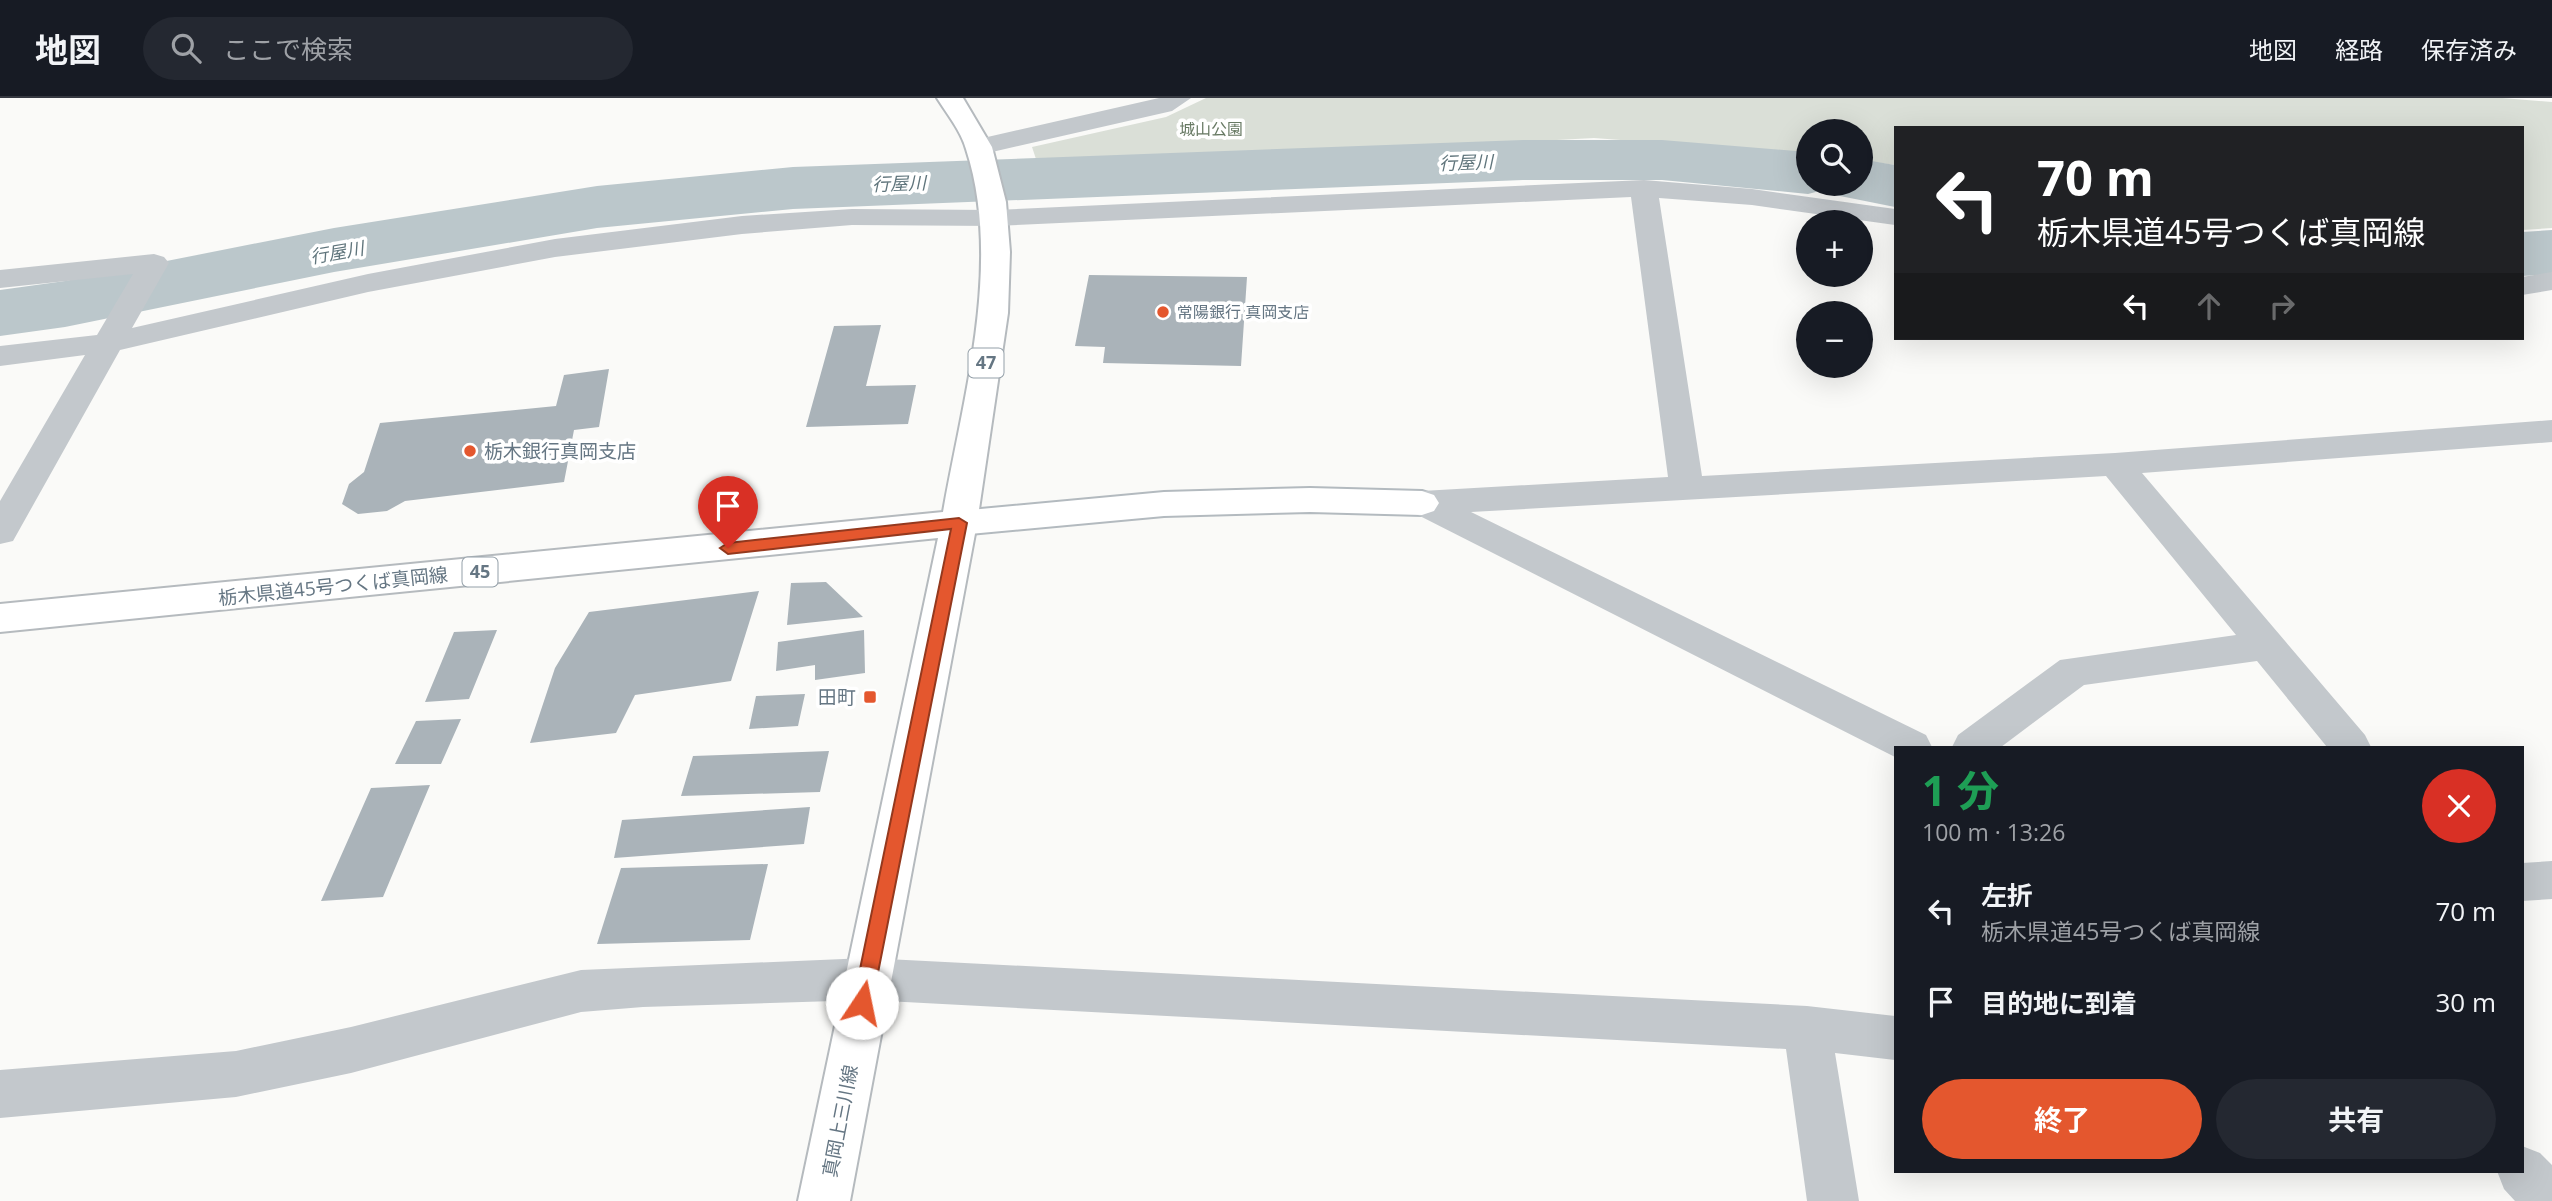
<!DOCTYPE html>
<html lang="ja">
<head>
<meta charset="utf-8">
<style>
	body { margin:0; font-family:"Open Sans","Noto Sans JP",sans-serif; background:#242831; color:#f1f3f6; height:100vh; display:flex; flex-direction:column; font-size:26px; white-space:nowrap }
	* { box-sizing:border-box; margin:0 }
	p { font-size:23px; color:#9ea1a6 }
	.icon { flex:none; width:38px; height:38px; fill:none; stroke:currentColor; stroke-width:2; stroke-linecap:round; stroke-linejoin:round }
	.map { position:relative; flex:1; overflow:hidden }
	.panel { position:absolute; left:1894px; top:648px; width:630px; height:427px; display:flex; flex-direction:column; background:#171b24; border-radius:0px; box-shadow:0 7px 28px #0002 }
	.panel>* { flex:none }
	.hud { position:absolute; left:1894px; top:28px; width:630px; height:214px; border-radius:0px; box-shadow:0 7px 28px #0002; background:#202124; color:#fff; overflow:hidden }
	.tools { position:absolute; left:1796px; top:21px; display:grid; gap:14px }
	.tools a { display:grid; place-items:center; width:77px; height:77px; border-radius:50%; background:#171b24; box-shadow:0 7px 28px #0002; font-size:35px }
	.pin { position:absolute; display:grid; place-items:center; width:60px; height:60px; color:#fff; margin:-72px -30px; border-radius:50% 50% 50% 0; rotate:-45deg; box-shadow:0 0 7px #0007 }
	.pin .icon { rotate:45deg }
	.me { position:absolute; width:77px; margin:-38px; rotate:11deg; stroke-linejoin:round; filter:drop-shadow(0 0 5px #0008) }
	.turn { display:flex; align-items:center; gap:24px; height:147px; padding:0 28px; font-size:32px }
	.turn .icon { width:91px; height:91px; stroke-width:2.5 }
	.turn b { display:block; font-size:49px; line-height:60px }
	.lanes { display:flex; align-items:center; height:66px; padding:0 28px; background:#0003; justify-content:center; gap:35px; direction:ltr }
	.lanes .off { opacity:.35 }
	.round { display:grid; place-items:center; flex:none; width:74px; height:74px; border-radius:37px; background:#242831 }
	.headline { display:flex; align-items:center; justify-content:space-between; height:119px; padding:0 28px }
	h1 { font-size:42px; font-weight:700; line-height:52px; color:#1e9e55 }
	.primary-button { display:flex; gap:14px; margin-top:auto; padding:14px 28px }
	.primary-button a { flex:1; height:80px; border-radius:42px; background:#e4572e; color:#fff; font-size:28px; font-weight:700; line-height:80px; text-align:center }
	.primary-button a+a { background:#242831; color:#f1f3f6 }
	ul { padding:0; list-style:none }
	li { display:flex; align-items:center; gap:21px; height:91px; padding:0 28px }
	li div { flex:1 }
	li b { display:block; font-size:26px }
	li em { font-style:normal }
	header { display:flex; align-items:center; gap:42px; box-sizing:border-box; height:98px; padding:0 35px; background:#171b24; border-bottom:2px solid #363941 }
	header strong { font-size:33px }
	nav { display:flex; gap:38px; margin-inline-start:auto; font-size:24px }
	.search { width:490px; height:63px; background:#242831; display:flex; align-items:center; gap:18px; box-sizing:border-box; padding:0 24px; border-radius:38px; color:#9ea1a6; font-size:26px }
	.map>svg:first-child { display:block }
	.green { fill:#dadfd7 }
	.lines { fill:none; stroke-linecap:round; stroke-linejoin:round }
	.river { fill:#bbc7cb; fill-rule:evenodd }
	.building { fill:#aab3b9 }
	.secondary-casing { stroke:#b3babf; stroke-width:4 }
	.primary-casing { stroke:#b5babe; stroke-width:4 }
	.street { fill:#c3c8cc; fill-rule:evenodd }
	.secondary { fill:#fff; fill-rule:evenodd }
	.primary { fill:#fff; fill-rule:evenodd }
	.route { fill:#e4572e; stroke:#94391e; stroke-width:2 }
	.poi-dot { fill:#e4572e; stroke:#fff; stroke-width:2.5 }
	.labels { text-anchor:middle; stroke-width:7; stroke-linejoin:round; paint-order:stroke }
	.far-park-label { font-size:16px; fill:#687a64; stroke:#fff }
	.far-poi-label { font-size:16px; fill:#657683; stroke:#fff; text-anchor:start }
	.far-water-label { font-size:18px; font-style:italic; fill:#60757c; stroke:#fff }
	.shield { fill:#fff; stroke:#939fa8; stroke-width:2 }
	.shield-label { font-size:18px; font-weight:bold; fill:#657683 }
	.poi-label { font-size:19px; fill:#657683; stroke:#fff; text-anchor:start }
	.street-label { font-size:19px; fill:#657683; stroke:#fff }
</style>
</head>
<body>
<header>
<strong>地図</strong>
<div class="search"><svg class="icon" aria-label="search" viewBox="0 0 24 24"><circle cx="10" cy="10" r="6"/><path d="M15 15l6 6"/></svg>ここで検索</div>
<nav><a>地図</a><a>経路</a><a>保存済み</a></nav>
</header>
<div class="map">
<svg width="2552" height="1103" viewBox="0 0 2552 1103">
	<rect width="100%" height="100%" fill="#fafaf8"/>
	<path class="green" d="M1206,0H2502L2552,4V130L2522,132V30H1895V67L1860,62V33H1808V56L1594,40L1039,70L1032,49L1166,19Z"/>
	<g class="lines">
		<path class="river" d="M1523,42H1662L1808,54V86H1860V61L1895,67V109L1835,97L1831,90L1808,96L1662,82H1523L793,111L597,130L334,174L65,229L0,238V192L65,183L334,130L597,88L793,69Z
			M2552,132V176L2522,178V134Z"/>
	</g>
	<path class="building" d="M1089,177L1247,179L1241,268L1103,265L1105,249L1075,248Z
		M881,227L866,288L916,287L908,326L806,329L834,228Z
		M609,271L599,329L574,332L564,384L405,403L387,413L358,416L342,406L349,386L364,374L380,325L556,308L564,277Z
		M826,484L863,519L787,527L791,485Z
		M759,493L731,583L635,597L616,635L530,645L555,570L589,514Z
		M497,532L469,601L425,604L454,534Z
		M864,532L865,575L815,582V567L776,573L778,544Z
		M805,596L798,628L749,631L756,598Z
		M461,621L441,666H395L416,623Z
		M829,653L820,694L681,698L693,658Z
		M430,687L383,799L321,803L371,690Z
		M810,709L804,746L614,760L622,722Z
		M768,766L750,842L597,846L621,770Z"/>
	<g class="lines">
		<g class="secondary-casing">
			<path id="secondary" d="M1310,390L1422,393L1434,397L1439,405L1434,413L1422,417L1310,414L1164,418L959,437L946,434L941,425L946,416L959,413L1164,394Z"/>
		</g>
		<g class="primary-casing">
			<path id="primary" d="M937,0H963L992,49L1006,104L1010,154L1008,215L977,425L850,1103H798L938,440L0,534V506L943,414C963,300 1003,165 966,51C961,33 947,16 937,0Z"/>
		</g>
		<path class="street" d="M1159,0H1191L1172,13L979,57L970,55L966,49L970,43Z
			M1644,82L1752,91L1895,111V127L1752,107L1659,100L1702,378L2115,355L2552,322V344L2142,375L2365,637L2371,649H2327L2257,563L2084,587L2001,649H1952L1958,637L2060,562L2236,537L2106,378L1471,414L1926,637L1932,649H1895V659L1410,413L1405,405L1410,397L1422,393L1668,379L1631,99L995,128L852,127L742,136L555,159L368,194L120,252L13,443L0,446V403L85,257L0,268V248L97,237L133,176L0,190V172L154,156L164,159L169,165L132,230L368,176L555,141L742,118L852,111L995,112Z
			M2552,174V192L2522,197V179Z
			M2552,763V801L2522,803V765Z
			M867,860L1807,908L1895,918V962L1835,955L1859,1103H1807L1786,951L867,902L643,909L581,914L351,975L236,999L0,1020V972L236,953L351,929L581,872Z
			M2522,1048L2540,1055L2552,1067V1103H2515L2504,1091L2497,1073H2522Z"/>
		<use href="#secondary" class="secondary"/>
		<use href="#primary" class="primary"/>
	</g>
	<path class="route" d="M959,420L967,425L872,905L869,912L862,914L855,912L853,905L951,431L728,456L720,450L728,445Z"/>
	<g class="poi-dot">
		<circle cx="1163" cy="214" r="7"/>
		<circle cx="470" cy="353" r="7"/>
		<rect x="863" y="592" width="14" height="14" rx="3.5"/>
	</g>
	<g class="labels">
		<g class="far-park-label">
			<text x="1211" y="37">城山公園</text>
		</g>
		<g class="far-poi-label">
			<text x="1177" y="220">常陽銀行 真岡支店</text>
		</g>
		<g class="far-water-label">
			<text transform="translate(1466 65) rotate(-2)" y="6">行屋川</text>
			<text transform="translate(899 86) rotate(-2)" y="6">行屋川</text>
			<text transform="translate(337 155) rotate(-10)" y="6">行屋川</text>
		</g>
		<g class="shield">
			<rect x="968.5" y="250.5" width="35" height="29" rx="5"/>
			<rect x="462.5" y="459.5" width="35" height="29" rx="5"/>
		</g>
		<g class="shield-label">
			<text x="986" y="271">47</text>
			<text x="480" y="480">45</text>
		</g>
		<g class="poi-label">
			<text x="484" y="360">栃木銀行真岡支店</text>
			<text x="856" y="606" text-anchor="end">田町</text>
		</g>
		<g class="street-label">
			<text transform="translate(333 488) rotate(-6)" y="7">栃木県道45号つくば真岡線</text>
			<text transform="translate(840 1023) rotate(-79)" y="7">真岡上三川線</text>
		</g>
	</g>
</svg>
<div class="tools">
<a><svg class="icon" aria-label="search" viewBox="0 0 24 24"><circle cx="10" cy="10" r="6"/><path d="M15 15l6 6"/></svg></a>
<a>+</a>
<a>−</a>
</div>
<div class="pin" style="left:728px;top:450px;background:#d93025"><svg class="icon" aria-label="arrive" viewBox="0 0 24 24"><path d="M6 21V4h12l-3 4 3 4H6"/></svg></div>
<svg class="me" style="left:862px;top:905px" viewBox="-20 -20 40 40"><circle r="19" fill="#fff"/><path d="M0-13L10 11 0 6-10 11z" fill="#e4572e"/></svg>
<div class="hud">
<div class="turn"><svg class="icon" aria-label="left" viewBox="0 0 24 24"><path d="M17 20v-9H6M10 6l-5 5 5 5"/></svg><div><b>70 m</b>栃木県道45号つくば真岡線</div></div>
<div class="lanes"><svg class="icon" aria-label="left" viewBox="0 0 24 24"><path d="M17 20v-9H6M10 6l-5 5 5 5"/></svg><svg class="icon off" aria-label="ahead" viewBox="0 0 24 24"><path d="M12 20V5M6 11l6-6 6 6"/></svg><svg class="icon off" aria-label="right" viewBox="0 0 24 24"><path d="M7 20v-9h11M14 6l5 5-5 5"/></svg></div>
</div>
<section class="panel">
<div class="headline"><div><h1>1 分</h1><p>100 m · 13:26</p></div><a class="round" style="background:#d93025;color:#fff"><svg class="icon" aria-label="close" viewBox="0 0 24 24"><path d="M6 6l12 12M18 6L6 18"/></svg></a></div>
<ul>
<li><svg class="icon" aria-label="left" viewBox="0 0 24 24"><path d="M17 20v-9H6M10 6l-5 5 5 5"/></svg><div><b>左折</b><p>栃木県道45号つくば真岡線</p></div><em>70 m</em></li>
<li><svg class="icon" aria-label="arrive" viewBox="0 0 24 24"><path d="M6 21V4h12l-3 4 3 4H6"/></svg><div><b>目的地に到着</b></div><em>30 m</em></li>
</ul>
<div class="primary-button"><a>終了</a><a>共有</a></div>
</section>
</div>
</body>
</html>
